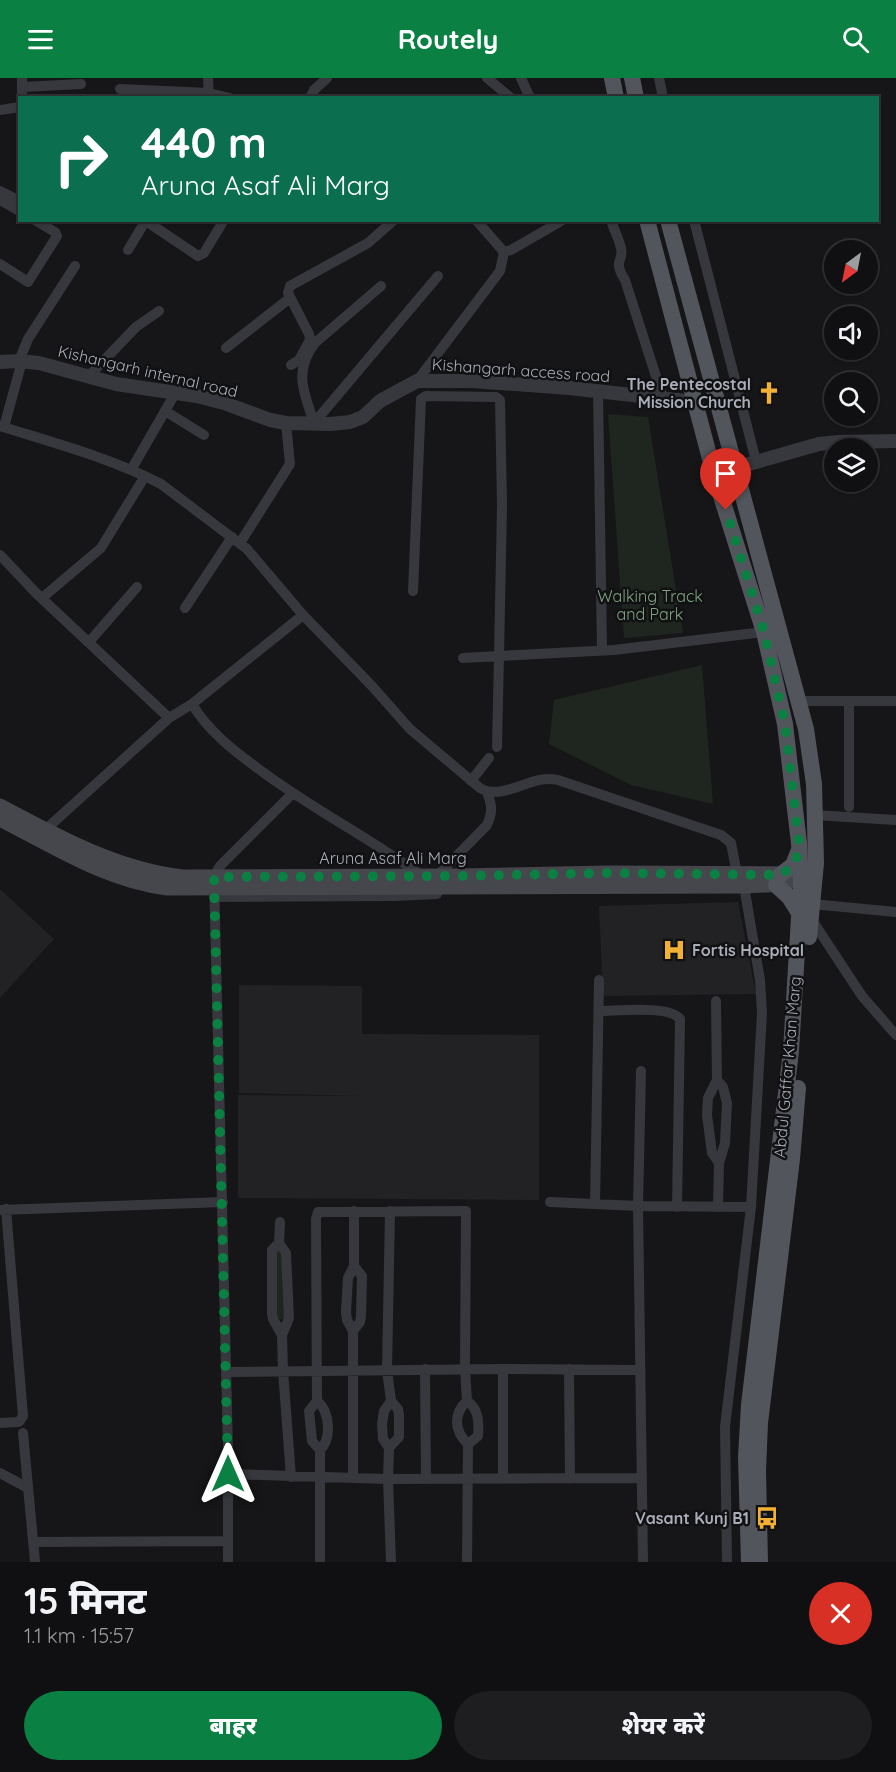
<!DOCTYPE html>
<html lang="hi">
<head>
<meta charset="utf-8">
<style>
	body { margin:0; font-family:Quicksand,"Noto Sans Devanagari",sans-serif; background:#1e1e20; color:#f1f3f6; height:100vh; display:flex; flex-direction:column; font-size:22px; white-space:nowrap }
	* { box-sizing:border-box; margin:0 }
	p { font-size:20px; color:#9c9d9f }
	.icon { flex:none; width:33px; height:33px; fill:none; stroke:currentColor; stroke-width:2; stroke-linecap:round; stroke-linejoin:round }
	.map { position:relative; height:1484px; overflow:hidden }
	.side { display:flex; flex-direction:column; background:#101012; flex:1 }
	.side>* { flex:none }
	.guide { position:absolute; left:18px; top:18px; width:861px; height:126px; border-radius:0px; box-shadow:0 2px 4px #0004,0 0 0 2px #303032; background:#0b6e4f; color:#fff; overflow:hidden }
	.needle { width:39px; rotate:212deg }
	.controls { position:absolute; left:824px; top:162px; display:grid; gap:12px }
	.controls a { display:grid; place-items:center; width:54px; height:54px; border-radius:50%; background:#101012; box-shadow:0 2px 4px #0004,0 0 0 2px #303032; font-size:30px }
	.pin { position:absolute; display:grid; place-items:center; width:51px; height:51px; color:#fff; margin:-62px -26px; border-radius:50% 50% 50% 0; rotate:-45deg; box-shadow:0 0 6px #0007 }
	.pin .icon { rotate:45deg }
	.me { position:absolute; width:66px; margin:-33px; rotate:0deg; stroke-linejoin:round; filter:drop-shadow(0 0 4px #0008) }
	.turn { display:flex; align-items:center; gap:21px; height:126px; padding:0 24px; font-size:27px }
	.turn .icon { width:78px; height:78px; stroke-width:2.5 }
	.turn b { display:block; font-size:42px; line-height:51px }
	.round { display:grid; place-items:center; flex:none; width:63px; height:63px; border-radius:32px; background:#1e1e20 }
	.overview { display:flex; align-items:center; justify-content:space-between; height:102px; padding:0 24px }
	h1 { font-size:36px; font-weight:800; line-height:45px }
	.button { display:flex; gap:12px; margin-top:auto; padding:12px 24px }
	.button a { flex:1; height:69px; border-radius:36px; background:#0b8043; color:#fff; font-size:24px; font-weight:800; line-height:69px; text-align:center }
	.button a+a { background:#1e1e20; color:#f1f3f6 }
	header { display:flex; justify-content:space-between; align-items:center; height:78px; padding:0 24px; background:#0b8043; color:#fff; font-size:27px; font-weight:800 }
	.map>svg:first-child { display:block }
	.built { fill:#222225 }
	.green { fill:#1e261f }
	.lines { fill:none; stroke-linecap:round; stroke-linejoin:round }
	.minor { stroke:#37383d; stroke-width:10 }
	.tertiary { stroke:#37383d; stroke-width:14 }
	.secondary { stroke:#45474d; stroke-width:15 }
	.primary { stroke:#53555c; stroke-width:16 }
	.route { stroke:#0b8043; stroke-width:10; stroke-dasharray:0 18 }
	.labels { text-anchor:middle; stroke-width:5; stroke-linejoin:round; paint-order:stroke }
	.street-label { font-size:16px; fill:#a8adb8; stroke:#111113 }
	.poi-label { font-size:16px; font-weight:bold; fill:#a8adb8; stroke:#111113; text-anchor:end }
	.park-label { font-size:16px; fill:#7fa381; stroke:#111113 }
</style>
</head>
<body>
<header><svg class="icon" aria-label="menu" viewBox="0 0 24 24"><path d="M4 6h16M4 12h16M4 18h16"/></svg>Routely<svg class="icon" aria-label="search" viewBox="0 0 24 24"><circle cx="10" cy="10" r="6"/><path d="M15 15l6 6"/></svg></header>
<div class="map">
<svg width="896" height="1484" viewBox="0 0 896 1484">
	<rect width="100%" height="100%" fill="#161618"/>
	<path class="built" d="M0,811L54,861L0,920Z
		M738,824L756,916L603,918L599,828Z
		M239,907L362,908V956L539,957V1122L238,1120V1017L366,1018L239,1015Z"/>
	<path class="green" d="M608,336L648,339L683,555L624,560Z
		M702,587L713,726L631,707L549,666L554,622Z
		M276,1163L283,1175L285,1241H273Z"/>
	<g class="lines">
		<path class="minor" d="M22,0V20
			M208,0L209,20
			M487,0L511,20
			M521,0L530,20
			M659,0L663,20
			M22,9L81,6
			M120,11L209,15L230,20
			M310,20L314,12L327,0
			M0,32L20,29
			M0,113L20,123
			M0,122L20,133
			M476,142L504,174
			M611,142C614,152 619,161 621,170C624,185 612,181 625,202L663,320
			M694,142L756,383
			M146,143L198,178L204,175L224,142
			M128,172L146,142
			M504,174L511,172L563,142
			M0,186L28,204L57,158L55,154L35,142
			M226,270L290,220
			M19,283L28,261L75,188
			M291,287L299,282L310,262L309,256L288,215L290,208L368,165L394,142
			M88,299L136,249L159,233
			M417,303L500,193L504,174
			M598,313L602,572
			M165,333L204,357
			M314,345L438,198
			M314,345C304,314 293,294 315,265L381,208
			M0,348C54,365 111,380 161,406L247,471L303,537L371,607L410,651L480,710C504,724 532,695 558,702L721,757L731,765L737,796
			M4,349L22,283
			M131,392L176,314
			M240,465L290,386L286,345
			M0,477L36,515L169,640
			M413,513L421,321L426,318L496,319L500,322L502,427L499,578L614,572L764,554
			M42,520L101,470L145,398
			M185,530L232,459
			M303,537L192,626C209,654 234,673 260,692C312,731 370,760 422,798
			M89,564L137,509
			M463,580L499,578L497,669
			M800,623H896
			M471,703L489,680
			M849,729V623
			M814,737L896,742
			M45,752L169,640L192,626
			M437,798L487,747C493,734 492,727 487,714
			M214,819L394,818L437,816
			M812,826L896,834
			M810,839L862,918L896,957
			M716,923L717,1002L708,1020L707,1037L712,1075L719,1085
			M599,933C617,933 670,927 680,941L677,1129
			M641,993L638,1128L643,1484
			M717,1002L723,1009L727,1025L725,1065L719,1085L718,1129
			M550,1124L638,1128L751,1129
			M595,1126L599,902
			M1,1132L223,1124
			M280,1144L279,1165L286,1175L289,1240L282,1257L283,1293L291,1399
			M279,1165L272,1172V1236L273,1241L282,1257
			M353,1253L360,1244L361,1238L362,1198L354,1188
			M425,1291L426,1400
			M569,1291L570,1401
			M227,1294L503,1291L640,1292
			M317,1323L309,1333L312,1363L320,1372
			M391,1323L384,1333L382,1346L383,1361L389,1370L388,1401L391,1484
			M467,1323C453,1336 454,1353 468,1366L467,1484
			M0,1345L19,1344L23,1338L6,1131
			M23,1355L35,1484
			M389,1370L399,1359V1337L398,1331L391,1323L387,1292L390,1133
			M0,1395L28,1410
			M228,1396L388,1401L642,1400
			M353,1400V1253L347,1242L346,1234L348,1200L354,1188V1133
			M503,1401V1291
			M33,1464L227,1463
			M228,1484V1371L214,799L220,788L292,716
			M320,1484V1372C332,1361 330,1333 317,1323L316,1141L318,1134L466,1133L465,1291L467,1323C479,1331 479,1344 478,1358L468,1366
			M727,1484L725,1349L751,1129L762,935L760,902L744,808"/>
		<path class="tertiary" d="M0,284L19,283L39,285L116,306L197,318L224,325L270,342L286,345L330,346L350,344L363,339L380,323L417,303H472L569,310L695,324
			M714,396L819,366L838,364L896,363"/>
		<path class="secondary" d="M0,728C58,759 116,791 182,799L459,798L608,795L792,796
			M0,741C53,768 107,803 167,810L744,808L786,806"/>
		<path class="primary" d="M612,0L616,20
			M632,0L636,20
			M647,142L714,396L764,554L785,646L799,765L801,806L791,973L749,1327L746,1379L749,1484
			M668,142L806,651L814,706L816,785L809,859
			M780,797L793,787L799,772
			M776,807L789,819L799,835
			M760,1484L758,1393L760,1345L792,1081L798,1010"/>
	</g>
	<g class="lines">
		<path class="route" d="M228,1396L214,799L459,798L608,795L780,797C793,789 799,781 799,765L785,646L764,554L726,432"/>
	</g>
	<defs>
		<g id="church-bare" transform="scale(1.8)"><path d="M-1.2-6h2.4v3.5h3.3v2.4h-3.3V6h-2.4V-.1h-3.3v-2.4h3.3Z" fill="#f2b134" stroke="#111113" stroke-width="2.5" paint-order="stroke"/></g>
		<g id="hospital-bare" transform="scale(1.8)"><path d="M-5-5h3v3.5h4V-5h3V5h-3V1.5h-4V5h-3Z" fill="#f2b134" stroke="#111113" stroke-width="2.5" paint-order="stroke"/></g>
		<g id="bus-bare" transform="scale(1.8)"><path d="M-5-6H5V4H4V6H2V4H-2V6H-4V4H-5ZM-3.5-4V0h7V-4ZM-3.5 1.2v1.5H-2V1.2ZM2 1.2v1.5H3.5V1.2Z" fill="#f2b134" stroke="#111113" stroke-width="2.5" paint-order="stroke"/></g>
	</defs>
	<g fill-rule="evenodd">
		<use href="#church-bare" x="769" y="315"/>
		<use href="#hospital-bare" x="674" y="872"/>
		<use href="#bus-bare" x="767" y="1440"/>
	</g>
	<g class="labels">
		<g class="street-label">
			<text transform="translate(521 292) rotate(4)" y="6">Kishangarh access road</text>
			<text transform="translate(148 293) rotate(13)" y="6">Kishangarh internal road</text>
			<text x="393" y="786">Aruna Asaf Ali Marg</text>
			<text transform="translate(787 989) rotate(-85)" y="6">Abdul Gaffar Khan Marg</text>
		</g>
		<g class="poi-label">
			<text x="751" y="312">The Pentecostal<tspan x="751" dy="18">Mission Church</tspan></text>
			<text x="692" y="878" text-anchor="start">Fortis Hospital</text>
			<text x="749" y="1446">Vasant Kunj B1</text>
		</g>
		<g class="park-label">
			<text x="650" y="524">Walking Track<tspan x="650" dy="18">and Park</tspan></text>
		</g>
	</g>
</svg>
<div class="controls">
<a><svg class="needle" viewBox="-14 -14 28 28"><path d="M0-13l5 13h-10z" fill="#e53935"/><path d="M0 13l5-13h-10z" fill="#9c9d9f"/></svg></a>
<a><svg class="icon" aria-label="sound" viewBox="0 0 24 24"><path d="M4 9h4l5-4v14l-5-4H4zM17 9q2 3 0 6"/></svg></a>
<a><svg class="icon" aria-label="search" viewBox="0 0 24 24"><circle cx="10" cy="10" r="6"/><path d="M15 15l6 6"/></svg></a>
<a><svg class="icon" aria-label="layers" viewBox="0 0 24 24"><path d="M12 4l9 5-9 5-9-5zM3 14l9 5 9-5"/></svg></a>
</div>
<div class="pin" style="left:726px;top:432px;background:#d93025"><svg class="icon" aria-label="arrive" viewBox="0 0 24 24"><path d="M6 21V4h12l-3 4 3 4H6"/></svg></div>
<svg class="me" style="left:228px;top:1396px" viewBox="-20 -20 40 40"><path d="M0-17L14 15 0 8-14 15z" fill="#0b8043" stroke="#fff" stroke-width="4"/></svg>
<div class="guide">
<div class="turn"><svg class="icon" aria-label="right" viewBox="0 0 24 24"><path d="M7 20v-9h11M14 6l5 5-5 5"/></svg><div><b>440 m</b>Aruna Asaf Ali Marg</div></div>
</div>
</div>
<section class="side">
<div class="overview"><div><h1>15 मिनट</h1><p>1.1 km · 15:57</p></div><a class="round" style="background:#d93025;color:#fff"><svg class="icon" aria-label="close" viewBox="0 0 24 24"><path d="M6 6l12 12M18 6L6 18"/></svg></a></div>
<div class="button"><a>बाहर</a><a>शेयर करें</a></div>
</section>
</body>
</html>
